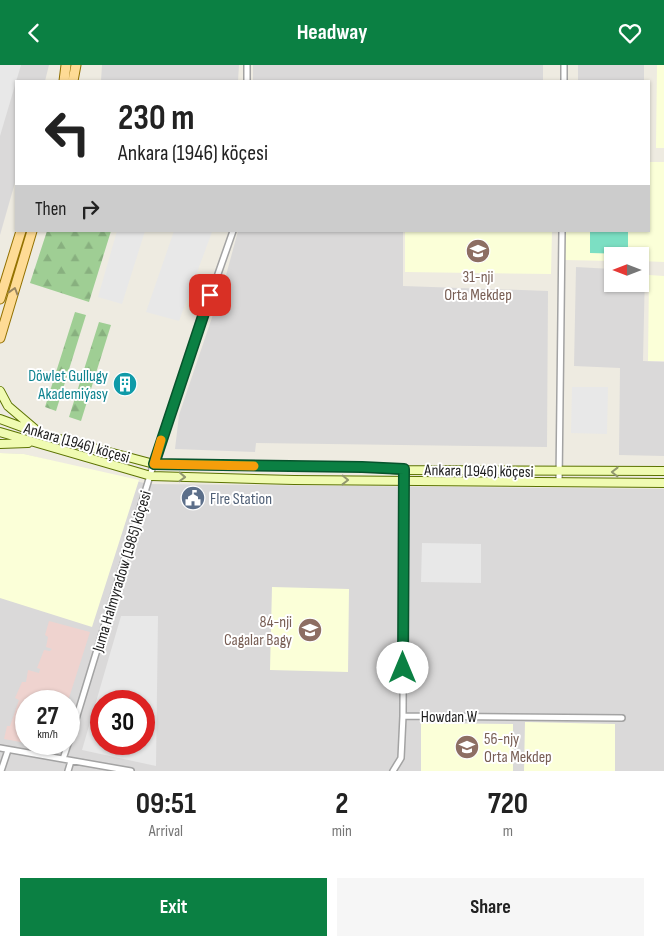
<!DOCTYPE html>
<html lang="en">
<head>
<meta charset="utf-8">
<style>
	body { margin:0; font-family:"Sofia Sans Condensed",sans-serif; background:#f6f6f6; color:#222; height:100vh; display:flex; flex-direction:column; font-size:19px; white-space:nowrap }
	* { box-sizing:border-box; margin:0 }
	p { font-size:16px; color:#767676 }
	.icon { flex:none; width:28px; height:28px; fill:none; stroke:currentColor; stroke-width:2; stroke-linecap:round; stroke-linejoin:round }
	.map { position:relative; height:706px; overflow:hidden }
	.details { display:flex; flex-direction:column; background:#fff; flex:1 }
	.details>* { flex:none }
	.guide { position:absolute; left:15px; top:15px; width:635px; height:152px; border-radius:0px; box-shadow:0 1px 4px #0004; background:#fff; color:#222; overflow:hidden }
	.needle { width:32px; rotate:270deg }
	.tools { position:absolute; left:604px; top:182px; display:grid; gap:10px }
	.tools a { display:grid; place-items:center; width:45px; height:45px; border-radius:0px; background:#fff; box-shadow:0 1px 4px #0004; font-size:25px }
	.speed { position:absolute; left:15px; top:625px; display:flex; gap:10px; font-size:25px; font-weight:700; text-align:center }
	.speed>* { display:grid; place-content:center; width:65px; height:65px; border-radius:50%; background:#fff; box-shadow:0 1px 4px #0004; line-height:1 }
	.speed small { font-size:12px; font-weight:400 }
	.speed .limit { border:8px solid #d22; background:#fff; color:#111 }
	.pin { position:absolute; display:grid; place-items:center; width:42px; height:42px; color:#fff; margin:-21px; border-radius:10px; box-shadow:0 2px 8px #0006 }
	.me { position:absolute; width:55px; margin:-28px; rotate:0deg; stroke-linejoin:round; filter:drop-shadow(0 0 4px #0008) }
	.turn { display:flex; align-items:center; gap:18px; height:105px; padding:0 20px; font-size:22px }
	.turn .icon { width:65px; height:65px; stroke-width:2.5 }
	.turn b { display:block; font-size:35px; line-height:42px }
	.then { display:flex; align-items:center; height:48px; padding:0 20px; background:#0003; gap:10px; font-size:19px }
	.eta { display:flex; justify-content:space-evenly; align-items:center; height:85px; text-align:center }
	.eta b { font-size:30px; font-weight:700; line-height:35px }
	.cta { display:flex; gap:10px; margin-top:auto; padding:10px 20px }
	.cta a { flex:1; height:58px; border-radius:0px; background:#0b8043; color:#fff; font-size:20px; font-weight:700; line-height:58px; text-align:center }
	.cta a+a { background:#f6f6f6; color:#222 }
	header { display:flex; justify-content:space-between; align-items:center; height:65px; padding:0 20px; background:#0b8043; color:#fff; font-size:22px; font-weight:700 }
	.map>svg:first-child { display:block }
	.residential { fill:#dad9d9; fill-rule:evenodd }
	.commercial { fill:#efd3cf }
	.education { fill:#fbffd8 }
	.forest { fill:url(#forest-firs) }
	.pitch { fill:#7cdfc3 }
	.parking { fill:#e8e8e8; fill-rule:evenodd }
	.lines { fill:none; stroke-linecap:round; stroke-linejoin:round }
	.street-casing { stroke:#a3a3a3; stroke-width:8 }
	.secondary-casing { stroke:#5c7302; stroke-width:10 }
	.primary-casing { stroke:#937100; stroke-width:11 }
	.street { stroke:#fff; stroke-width:5 }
	.secondary { stroke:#f0fbb2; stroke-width:8 }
	.primary { stroke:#fedb95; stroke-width:9 }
	.oneway { stroke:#98855f }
	.oneway2 { stroke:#91976e }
	.route-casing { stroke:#07532c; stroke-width:12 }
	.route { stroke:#0b8043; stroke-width:9 }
	.slow { stroke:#f59e0b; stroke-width:9 }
	.labels { text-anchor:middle; stroke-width:4; stroke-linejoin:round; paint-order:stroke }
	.education-label { font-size:16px; fill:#785e54; stroke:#fff }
	.culture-label { font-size:16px; fill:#0d838f; stroke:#fff; text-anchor:end }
	.street-label { font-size:16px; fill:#1c1c1c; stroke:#fff }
	.service-label { font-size:16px; fill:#4e5e75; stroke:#fff; text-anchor:start }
</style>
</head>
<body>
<header><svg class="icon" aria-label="back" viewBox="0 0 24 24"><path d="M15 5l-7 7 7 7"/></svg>Headway<svg class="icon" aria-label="heart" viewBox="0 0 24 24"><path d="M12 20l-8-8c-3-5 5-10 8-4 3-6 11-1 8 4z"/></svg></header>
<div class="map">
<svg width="664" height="706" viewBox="0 0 664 706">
	<defs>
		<pattern id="forest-firs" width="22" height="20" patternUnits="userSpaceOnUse" patternTransform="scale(1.25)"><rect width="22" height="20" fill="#9fce94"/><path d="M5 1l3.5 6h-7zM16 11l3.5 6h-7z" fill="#88b07f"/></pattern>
	</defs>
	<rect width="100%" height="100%" fill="#eeebe1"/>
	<path class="residential" d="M0,0H49L45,16H16V114L0,170Z
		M102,0H239L238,16H101Z
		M253,0H543V16H253Z
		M578,0H644V16H578Z
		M238,166H403V221L548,226L547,382L256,378L255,387L175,384L179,350L225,214Z
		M576,202L612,204V219H640V205H645L643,296L664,297V391L619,390L620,303L574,301Z
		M0,388L24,389L148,419L664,424V706H0ZM26,636H69V679H26ZM101,636H144V679H101Z"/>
	<path class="commercial" d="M49,556L90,567L68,636H26V678L4,674L7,661H10L19,635L15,633L22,617H26L28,605L39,608L40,604L37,603L44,585L50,586L52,584L46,582L48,572L45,570Z"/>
	<path class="education" d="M657,0H664V83H656Z
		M649,97H664V197L640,196V191H612V196L564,195L565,166H649Z
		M405,166H552L551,209L405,207Z
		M649,210L664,211V296H648Z
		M0,388L24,389L139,415L92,562L0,533Z
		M272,522L349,524L348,607L270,605Z
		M525,657L615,659V706H524Z
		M421,658L513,659V706H421Z"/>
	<path class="forest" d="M47,166H111L89,237L30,218Z
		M75,247L86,250L56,346L45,342Z
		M99,257L111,260L81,356L69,352Z"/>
	<path class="pitch" d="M590,166H628V189L590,188Z"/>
	<path class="parking" d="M0,0H21L0,71Z
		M117,166H145L122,239L98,232Z
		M174,166L212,167L179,256L146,247Z
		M572,322H608L607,369L571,368Z
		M422,478L481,479V518L421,517Z
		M121,551H158L156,701L82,685ZM144,636V679H101V636Z"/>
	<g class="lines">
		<g class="street-casing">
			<path id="street" d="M247,16V0
				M564,16V0
				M559,418L562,166
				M403,651L622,653
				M69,677L166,358L233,166
				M0,683L131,706
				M63,694L68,679
				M1,706L8,685
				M68,706L71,696
				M393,706L401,693L403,651L404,405"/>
		</g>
		<g class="secondary-casing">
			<path id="secondary" d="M0,326L8,341L35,364
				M0,354L41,369L154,399L362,402L404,405L664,406
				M0,367L151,411L294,415L664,418
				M0,379L28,378"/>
		</g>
		<g class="primary-casing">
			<path id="primary" d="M64,16L66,0
				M73,16L76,0
				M0,234L21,166
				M0,273L32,166"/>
		</g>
		<use href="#street" class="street"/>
		<use href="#secondary" class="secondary"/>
		<use href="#primary" class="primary"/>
	</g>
	<defs><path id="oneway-chevron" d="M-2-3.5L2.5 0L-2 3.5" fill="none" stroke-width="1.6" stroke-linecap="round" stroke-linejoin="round" transform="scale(1.25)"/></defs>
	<use class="oneway" href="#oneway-chevron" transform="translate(14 226) rotate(-73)"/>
	<g class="oneway2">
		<use href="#oneway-chevron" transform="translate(615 407) rotate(-179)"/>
		<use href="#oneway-chevron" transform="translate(182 412) rotate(2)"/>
		<use href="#oneway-chevron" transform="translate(345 415) rotate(1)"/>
	</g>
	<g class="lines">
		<g class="route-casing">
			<path id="route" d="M210,230L154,399L362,402L404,404L403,603"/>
		</g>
		<use href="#route" class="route"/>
		<path class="slow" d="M161,375L154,399L254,401"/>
	</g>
	<defs>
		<g id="school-disc" transform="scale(1.25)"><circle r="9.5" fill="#8d6e63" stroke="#fff"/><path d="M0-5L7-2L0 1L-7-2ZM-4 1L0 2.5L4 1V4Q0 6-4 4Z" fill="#fff"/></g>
		<g id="building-disc" transform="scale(1.25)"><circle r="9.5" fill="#0f9aa8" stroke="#fff"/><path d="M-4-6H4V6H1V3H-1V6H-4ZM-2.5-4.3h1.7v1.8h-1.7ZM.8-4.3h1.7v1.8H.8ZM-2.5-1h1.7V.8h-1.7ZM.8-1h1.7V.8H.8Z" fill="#fff"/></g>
		<g id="civic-disc" transform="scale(1.25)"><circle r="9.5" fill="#5c6f8a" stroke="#fff"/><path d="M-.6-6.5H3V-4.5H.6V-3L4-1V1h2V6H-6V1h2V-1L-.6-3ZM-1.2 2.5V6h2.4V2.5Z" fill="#fff"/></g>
	</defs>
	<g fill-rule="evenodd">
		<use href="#school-disc" x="478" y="186"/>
		<use href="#building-disc" x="125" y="319"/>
		<use href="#civic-disc" x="193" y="433"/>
		<use href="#school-disc" x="310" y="565"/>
		<use href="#school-disc" x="467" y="682"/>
	</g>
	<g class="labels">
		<g class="education-label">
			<text x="478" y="217">31-nji<tspan x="478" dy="18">Orta Mekdep</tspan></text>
			<text x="292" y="562" text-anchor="end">84-nji<tspan x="292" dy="18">Cagalar Bagy</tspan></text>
			<text x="484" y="679" text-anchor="start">56-njy<tspan x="484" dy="18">Orta Mekdep</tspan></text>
		</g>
		<g class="culture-label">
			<text x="108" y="316">Döwlet Gullugy<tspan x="108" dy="18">Akademiýasy</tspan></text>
		</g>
		<g class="street-label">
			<text transform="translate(77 377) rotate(16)" y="6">Ankara (1946) köçesi</text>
			<text transform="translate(479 405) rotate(1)" y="6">Ankara (1946) köçesi</text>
			<text transform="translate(121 506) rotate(-73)" y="6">Juma Halmyradow (1985) köçesi</text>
			<text x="449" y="657">Howdan W</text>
		</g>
		<g class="service-label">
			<text x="210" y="439">FIre Station</text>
		</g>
	</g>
</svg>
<div class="tools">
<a><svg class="needle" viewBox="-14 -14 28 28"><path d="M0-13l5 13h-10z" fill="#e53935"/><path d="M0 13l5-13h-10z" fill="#767676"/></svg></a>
</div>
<div class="speed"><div>27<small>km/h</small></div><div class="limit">30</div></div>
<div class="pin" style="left:210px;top:230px;background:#d93025"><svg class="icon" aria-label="arrive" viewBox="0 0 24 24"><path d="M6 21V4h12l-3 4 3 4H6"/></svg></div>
<svg class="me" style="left:403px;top:603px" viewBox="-20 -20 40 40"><circle r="19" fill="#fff"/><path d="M0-13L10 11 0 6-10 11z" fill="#0b8043"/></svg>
<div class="guide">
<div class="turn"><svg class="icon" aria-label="left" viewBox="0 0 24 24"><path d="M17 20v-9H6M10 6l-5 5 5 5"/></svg><div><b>230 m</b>Ankara (1946) köçesi</div></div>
<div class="then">Then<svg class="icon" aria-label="right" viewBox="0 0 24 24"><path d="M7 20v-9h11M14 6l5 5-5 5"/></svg></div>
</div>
</div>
<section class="details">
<div class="eta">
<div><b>09:51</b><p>Arrival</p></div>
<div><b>2</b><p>min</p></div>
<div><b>720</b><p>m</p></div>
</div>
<div class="cta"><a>Exit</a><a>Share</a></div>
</section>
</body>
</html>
